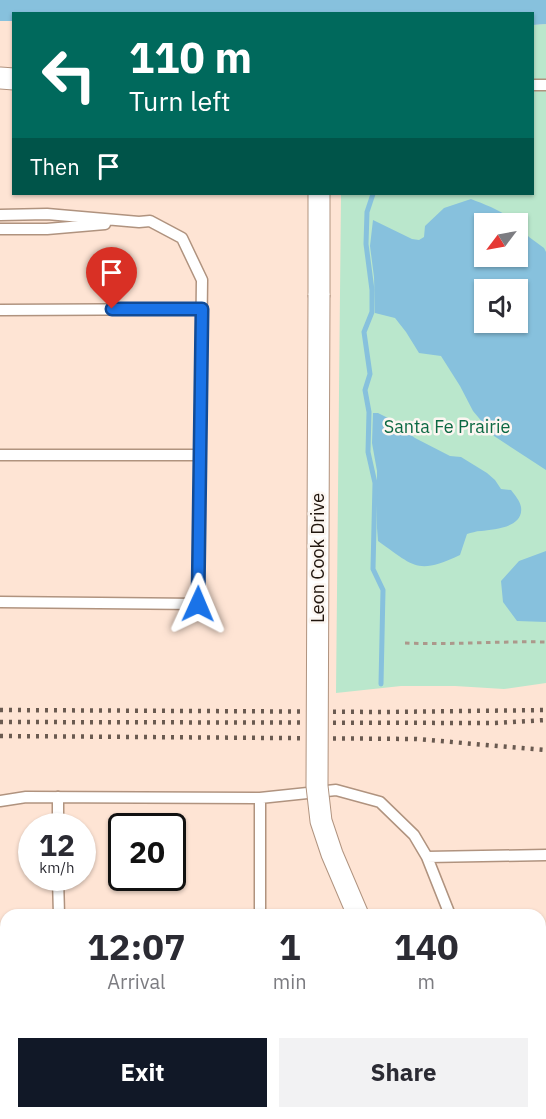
<!DOCTYPE html>
<html lang="en">
<head>
<meta charset="utf-8">
<style>
	body { margin:0; font-family:"IBM Plex Sans",sans-serif; background:#f2f2f3; color:#2b2b33; height:100vh; display:flex; flex-direction:column; font-size:22px; white-space:nowrap }
	* { box-sizing:border-box; margin:0 }
	p { font-size:20px; color:#7c7c81 }
	.icon { flex:none; width:33px; height:33px; fill:none; stroke:currentColor; stroke-width:2; stroke-linecap:round; stroke-linejoin:round }
	.map { position:relative; flex:1; overflow:hidden }
	.sheet { position:absolute; left:0px; top:909px; width:546px; height:210px; display:flex; flex-direction:column; background:#fff; border-radius:18px 18px 0 0; box-shadow:0 2px 4px #0004 }
	.sheet>* { flex:none }
	.guide { position:absolute; left:12px; top:12px; width:522px; height:183px; border-radius:0px; box-shadow:0 2px 4px #0004; background:#00695c; color:#fff; overflow:hidden }
	.needle { width:39px; rotate:238deg }
	.tools { position:absolute; left:474px; top:213px; display:grid; gap:12px }
	.tools a { display:grid; place-items:center; width:54px; height:54px; border-radius:0px; background:#fff; box-shadow:0 2px 4px #0004; font-size:30px }
	.speed { position:absolute; left:18px; top:813px; display:flex; gap:12px; font-size:30px; font-weight:700; text-align:center }
	.speed>* { display:grid; place-content:center; width:78px; height:78px; border-radius:50%; background:#fff; box-shadow:0 2px 4px #0004; line-height:1 }
	.speed small { font-size:15px; font-weight:400 }
	.speed .limit { border:3px solid #111; border-radius:9px; background:#fff; color:#111 }
	.pin { position:absolute; display:grid; place-items:center; width:51px; height:51px; color:#fff; margin:-62px -26px; border-radius:50% 50% 50% 0; rotate:-45deg; box-shadow:0 0 6px #0007 }
	.pin .icon { rotate:45deg }
	.me { position:absolute; width:66px; margin:-33px; rotate:1deg; stroke-linejoin:round; filter:drop-shadow(0 0 4px #0008) }
	.turn { display:flex; align-items:center; gap:21px; height:126px; padding:0 18px; font-size:27px }
	.turn .icon { width:78px; height:78px; stroke-width:2.5 }
	.turn b { display:block; font-size:42px; line-height:51px }
	.then { display:flex; align-items:center; height:57px; padding:0 18px; background:#0003; gap:12px; font-size:22px }
	.eta { display:flex; justify-content:space-evenly; align-items:center; height:102px; text-align:center }
	.eta b { font-size:36px; font-weight:800; line-height:42px }
	.action { display:flex; gap:12px; margin-top:auto; padding:12px 18px }
	.action a { flex:1; height:69px; border-radius:0px; background:#111827; color:#fff; font-size:24px; font-weight:800; line-height:69px; text-align:center }
	.action a+a { background:#f2f2f3; color:#2b2b33 }
	.map>svg:first-child { display:block }
	.green { fill:#bae7cc; fill-rule:evenodd }
	.water { fill:#87c1dd; fill-rule:evenodd }
	.lines { fill:none; stroke-linecap:round; stroke-linejoin:round }
	.stream { stroke:#87c1dd; stroke-width:5 }
	.lane-casing { stroke:#b0937f; stroke-width:13 }
	.street-casing { stroke:#b0937f; stroke-width:23 }
	.secondary-casing { stroke:#b0937f; stroke-width:32 }
	.path { stroke:#ac988b; stroke-width:3; stroke-dasharray:4.5 4.5; stroke-linecap:butt }
	.lane { stroke:#fff; stroke-width:10 }
	.street { stroke:#fff; stroke-width:21 }
	.secondary { stroke:#fff; stroke-width:30 }
	.rail { stroke:#6a5a50; stroke-width:4.5; stroke-dasharray:3 6; stroke-linecap:butt }
	.street-bridge-casing { stroke:#b0937f; stroke-width:23; stroke-linecap:butt }
	.street-bridge { stroke:#fff; stroke-width:21 }
	.route-casing { stroke:#114b97; stroke-width:15 }
	.route { stroke:#1a73e8; stroke-width:10 }
	.labels { text-anchor:middle; stroke-width:5; stroke-linejoin:round; paint-order:stroke }
	.park-label { font-size:18px; fill:#0b6842; stroke:#fcf6f1 }
	.street-label { font-size:18px; fill:#21160e; stroke:#fcf6f1 }
</style>
</head>
<body>
<div class="map">
<svg width="546" height="1119" viewBox="0 0 546 1119">
	<rect width="100%" height="100%" fill="#fee4d4"/>
	<path class="green" d="M546,24V683L504,689L455,686H401L336,693L341,194H532L533,25ZM484,224H518V256H484ZM484,290H518V322H484Z"/>
	<path class="water" d="M0,0H546V24L533,25L532,14H14L13,21H0Z
		M471,199C486,205 504,211 516,223L484,224V256H518V225L529,237L544,248L546,252V470L494,436L473,411L460,386L441,356L419,353L406,332L395,318L375,313L374,277L370,246L373,220L412,239L419,240L424,237L425,226L444,208ZM484,290H518V322H484Z
		M373,413H378L390,419L415,438L450,456L461,457L487,473L495,480L501,489L511,490C515,495 520,501 521,507C524,528 494,529 481,531C476,531 471,533 467,534L460,555C417,575 415,567 378,541L377,528V471L372,443Z
		M546,551V622L517,621L503,602L501,581L519,561Z"/>
	<g class="lines">
		<path class="stream" d="M373,194L367,212L366,244L372,290V312L364,332L370,374L365,390L369,412L368,452L375,483L373,569L383,590L381,684"/>
		<g class="lane-casing">
			<path id="lane" d="M532,85H546
				M0,215L47,214L139,222L150,221L182,238L202,280L198,604L0,602
				M0,229H47L105,224
				M0,310L202,309
				M0,455H200
				M58,797V826
				M260,798L336,790L380,802L414,835L427,857L450,915
				M0,801L26,797L260,798V915
				M427,857L546,855
				M58,878L59,915
				M540,974H546
				M540,1096H546
				M454,1113V1119
				M372,1119L373,1113"/>
		</g>
		<g class="street-casing">
			<path id="street" d="M0,78L14,79
				M319,194V295
				M405,1119V1113"/>
		</g>
		<g class="secondary-casing">
			<path id="secondary" d="M0,1107L6,1108
				M48,1113L65,1115L74,1119"/>
		</g>
		<path class="path" d="M405,643C452,645 499,641 546,642"/>
		<use href="#lane" class="lane"/>
		<use href="#street" class="street"/>
		<use href="#secondary" class="secondary"/>
		<path class="rail" d="M0,710L386,712L546,710
			M0,722L495,723L546,720
			M0,736L416,739L546,750"/>
		<g class="street-bridge-casing">
			<path id="street-bridge" d="M319,295L317,786L321,821L332,854L358,915"/>
		</g>
		<use href="#street-bridge" class="street-bridge"/>
	</g>
	<g class="lines">
		<g class="route-casing">
			<path id="route" d="M112,309H202L198,604"/>
		</g>
		<use href="#route" class="route"/>
	</g>
	<g class="labels">
		<g class="park-label">
			<text x="447" y="433">Santa Fe Prairie</text>
		</g>
		<g class="street-label">
			<text transform="translate(318 558) rotate(-90)" y="6">Leon Cook Drive</text>
		</g>
	</g>
</svg>
<div class="tools">
<a><svg class="needle" viewBox="-14 -14 28 28"><path d="M0-13l5 13h-10z" fill="#e53935"/><path d="M0 13l5-13h-10z" fill="#7c7c81"/></svg></a>
<a><svg class="icon" aria-label="sound" viewBox="0 0 24 24"><path d="M4 9h4l5-4v14l-5-4H4zM17 9q2 3 0 6"/></svg></a>
</div>
<div class="speed"><div>12<small>km/h</small></div><div class="limit">20</div></div>
<div class="pin" style="left:112px;top:309px;background:#d93025"><svg class="icon" aria-label="arrive" viewBox="0 0 24 24"><path d="M6 21V4h12l-3 4 3 4H6"/></svg></div>
<svg class="me" style="left:198px;top:604px" viewBox="-20 -20 40 40"><path d="M0-17L14 15 0 8-14 15z" fill="#1a73e8" stroke="#fff" stroke-width="4"/></svg>
<div class="guide">
<div class="turn"><svg class="icon" aria-label="left" viewBox="0 0 24 24"><path d="M17 20v-9H6M10 6l-5 5 5 5"/></svg><div><b>110 m</b>Turn left</div></div>
<div class="then">Then<svg class="icon" aria-label="arrive" viewBox="0 0 24 24"><path d="M6 21V4h12l-3 4 3 4H6"/></svg></div>
</div>
<section class="sheet">
<div class="eta">
<div><b>12:07</b><p>Arrival</p></div>
<div><b>1</b><p>min</p></div>
<div><b>140</b><p>m</p></div>
</div>
<div class="action"><a>Exit</a><a>Share</a></div>
</section>
</div>
</body>
</html>
